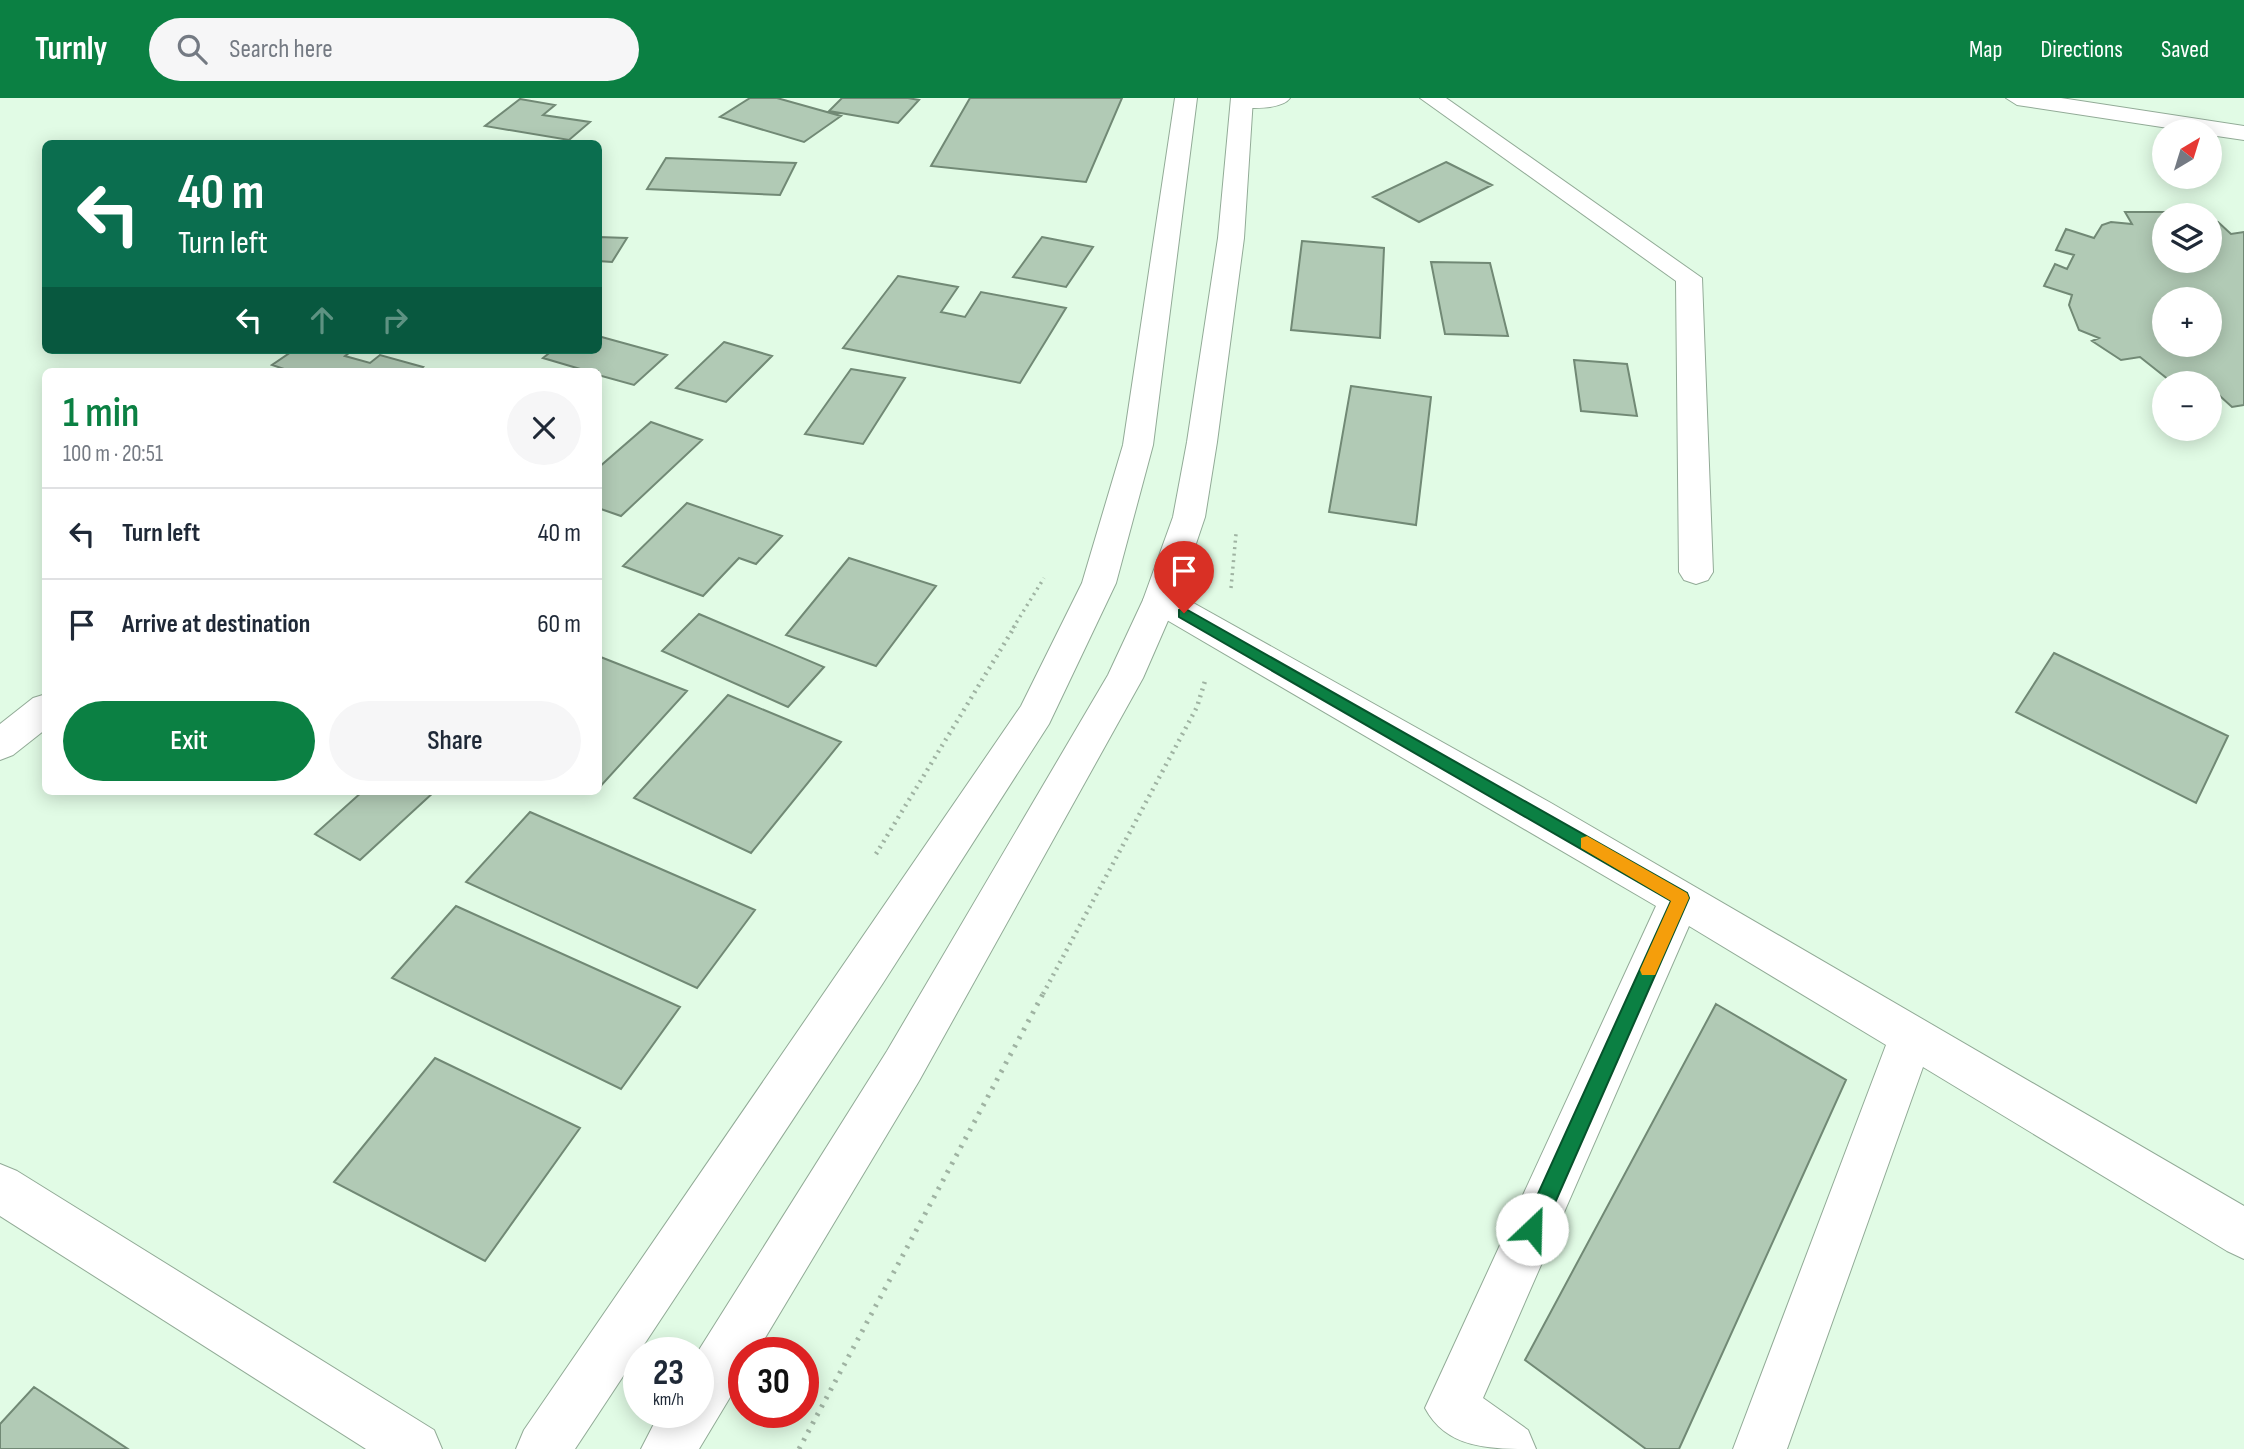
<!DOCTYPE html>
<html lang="en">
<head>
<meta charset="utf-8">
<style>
	body { margin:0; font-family:"Sofia Sans Condensed",sans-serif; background:#f6f6f7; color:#1f2937; height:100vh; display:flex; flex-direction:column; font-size:26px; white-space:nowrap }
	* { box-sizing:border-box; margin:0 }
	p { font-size:23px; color:#747a83 }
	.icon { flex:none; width:38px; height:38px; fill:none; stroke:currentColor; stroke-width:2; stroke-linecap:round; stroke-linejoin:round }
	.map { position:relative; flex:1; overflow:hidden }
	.sheet { position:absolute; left:42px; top:270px; width:560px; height:427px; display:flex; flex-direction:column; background:#fff; border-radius:10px; box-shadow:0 4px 18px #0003 }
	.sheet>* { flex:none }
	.banner { position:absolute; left:42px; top:42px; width:560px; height:214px; border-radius:10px; box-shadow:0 4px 18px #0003; background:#0b6e4f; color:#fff; overflow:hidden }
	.needle { width:46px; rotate:38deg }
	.controls { position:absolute; left:2152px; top:21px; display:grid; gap:14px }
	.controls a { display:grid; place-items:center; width:70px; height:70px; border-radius:50%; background:#fff; box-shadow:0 4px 18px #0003; font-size:35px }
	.speed { position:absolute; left:623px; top:1239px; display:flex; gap:14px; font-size:35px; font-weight:700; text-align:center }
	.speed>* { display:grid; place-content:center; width:91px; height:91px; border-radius:50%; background:#fff; box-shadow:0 4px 18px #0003; line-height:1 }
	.speed small { font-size:18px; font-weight:400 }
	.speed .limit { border:10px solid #d22; background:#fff; color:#111 }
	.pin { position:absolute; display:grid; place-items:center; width:60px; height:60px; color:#fff; margin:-72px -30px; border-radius:50% 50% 50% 0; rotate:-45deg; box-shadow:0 0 7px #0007 }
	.pin .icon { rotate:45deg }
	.me { position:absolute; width:77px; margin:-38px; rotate:24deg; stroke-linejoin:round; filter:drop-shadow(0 0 5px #0008) }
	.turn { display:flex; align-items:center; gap:24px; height:147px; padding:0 21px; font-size:32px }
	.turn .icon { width:91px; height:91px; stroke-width:2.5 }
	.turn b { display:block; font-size:49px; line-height:60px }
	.lanes { display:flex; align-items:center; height:66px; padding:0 21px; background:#0003; justify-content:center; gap:35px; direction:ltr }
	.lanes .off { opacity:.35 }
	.round { display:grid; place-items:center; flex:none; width:74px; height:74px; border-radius:37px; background:#f6f6f7 }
	.head { display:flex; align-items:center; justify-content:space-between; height:119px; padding:0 21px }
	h1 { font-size:42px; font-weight:600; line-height:52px; color:#0b8043 }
	.action { display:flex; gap:14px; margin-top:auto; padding:14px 21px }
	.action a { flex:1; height:80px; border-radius:42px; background:#0b8043; color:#fff; font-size:28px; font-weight:600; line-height:80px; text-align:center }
	.action a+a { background:#f6f6f7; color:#1f2937 }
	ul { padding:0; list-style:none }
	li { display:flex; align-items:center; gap:21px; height:91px; padding:0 21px; border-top:2px solid #e0e1e3 }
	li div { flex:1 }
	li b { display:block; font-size:26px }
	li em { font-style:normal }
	header { display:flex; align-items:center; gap:42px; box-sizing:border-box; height:98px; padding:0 35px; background:#0b8043; color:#fff }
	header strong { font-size:33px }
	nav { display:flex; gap:38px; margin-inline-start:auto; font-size:24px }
	.search { width:490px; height:63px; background:#f6f6f7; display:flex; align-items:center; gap:18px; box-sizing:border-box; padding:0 24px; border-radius:38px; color:#747a83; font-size:26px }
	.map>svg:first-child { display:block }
	.building { fill:#b1cab5; stroke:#718975; stroke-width:2; fill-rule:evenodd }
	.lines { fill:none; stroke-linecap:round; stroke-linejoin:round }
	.minor-casing { stroke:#92ab97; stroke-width:2 }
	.primary-casing { stroke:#92ab97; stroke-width:2 }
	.path-far2 { stroke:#9fb3a2; stroke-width:3.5; stroke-dasharray:2 4.5; stroke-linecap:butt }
	.path-far1 { stroke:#9fb3a2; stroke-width:4.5; stroke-dasharray:2 5; stroke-linecap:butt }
	.path { stroke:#9fb3a2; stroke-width:5; stroke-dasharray:2.5 7; stroke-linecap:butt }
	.minor { fill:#fff; fill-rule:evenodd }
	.primary { fill:#fff; fill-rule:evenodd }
	.route { fill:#0b8043; stroke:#07532c; stroke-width:2 }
	.slow { fill:#f59e0b }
</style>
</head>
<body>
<header>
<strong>Turnly</strong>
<div class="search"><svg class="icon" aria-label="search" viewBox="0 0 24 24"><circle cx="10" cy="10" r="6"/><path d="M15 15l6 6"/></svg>Search here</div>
<nav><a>Map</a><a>Directions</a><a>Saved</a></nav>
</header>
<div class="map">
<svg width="2244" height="1351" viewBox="0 0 2244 1351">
	<rect width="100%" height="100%" fill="#e1fbe5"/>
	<path class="building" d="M750,0H777L841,18L804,44L720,19Z
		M842,0H908L919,2L898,25L829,13Z
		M970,0H1122L1086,84L931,68Z
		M520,1L555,7L543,17L590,24L569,42L485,28Z
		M666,60L796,65L780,97L647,91Z
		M1446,64L1492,87L1419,124L1373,99Z
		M2125,114H2170L2174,117H2165V163H2210V123L2218,124L2231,136L2244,134V307L2232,309L2210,289V285L2201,281L2169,282L2140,259L2121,262L2092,243L2099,240L2079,232L2069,207L2072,197L2044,188L2055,166L2067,171L2074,157L2056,152L2066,131L2094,140L2102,127L2111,124L2132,126ZM2165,201H2210V247H2165Z
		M598,139L627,140L612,164L598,163Z
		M1042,139L1093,149L1066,189L1013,179Z
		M1302,143L1384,150L1380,240L1291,232Z
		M1431,164L1490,165L1508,238L1445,236Z
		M898,178L958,189L941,214L965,219L981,194L1066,210L1020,285L843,250Z
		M598,238L667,257L634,287L598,277V273H587L543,260L553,252H598Z
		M724,244L772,258L726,304L676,290Z
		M294,252H353L345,258L370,265L380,257L423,269L418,273H290L272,267Z
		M1574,262L1627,266L1637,318L1581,313Z
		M851,271L905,280L863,346L805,336Z
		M1351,288L1431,299L1416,427L1329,414Z
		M651,324L702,342L621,418L598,410V370Z
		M687,405L782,438L756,466L739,460L703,498L623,468Z
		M849,460L936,488L876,568L786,537Z
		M699,516L824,569L788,609L662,553Z
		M2054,555L2228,638L2196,705L2016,614Z
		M598,558L687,593L598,691Z
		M728,597L841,644L751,755L634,700Z
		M363,693H435L360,762L315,736Z
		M530,714L755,812L697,890L466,784Z
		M456,808L680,909L621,991L392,880Z
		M1716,906L1846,982L1679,1351H1646L1525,1262Z
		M435,960L580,1030L485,1163L334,1084Z
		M34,1289L128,1351H0V1326Z"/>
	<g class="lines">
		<g class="minor-casing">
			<path id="minor" d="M1233,0H1290C1282,12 1247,11 1234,8L1231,3Z
				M1420,0H1446L1702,180L1713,474L1708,482L1696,486L1684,482L1679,474L1676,183Z
				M2006,0H2061L2244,28V42L2210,37V33H2188L2017,7Z
				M1160,490L1172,493L1551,705L2244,1108V1161L2227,1153L1923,969L1787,1351H1733L1886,947L1689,828L1483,1300L1528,1332L1536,1351C1489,1351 1447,1351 1425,1310L1656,808L1148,511L1143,502L1148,493Z
				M46,596V631L13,657L0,662V626L33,600Z
				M0,1066L17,1073L434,1332L442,1351H366L0,1118Z"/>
		</g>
		<g class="primary-casing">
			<path id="primary" d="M1175,0H1197L1153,347L1116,485L1049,626L883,885L575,1351H516L524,1332L1021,608L1082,485L1123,347Z
				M1231,0H1253L1244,140L1217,344L1205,419L1177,502L1143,580L919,983L756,1255H744V1276L699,1351H641L660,1314H698L697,1255L887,953L1108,577L1143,502L1173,419L1187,344L1218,140Z"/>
		</g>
		<path class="path-far2" d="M1231,490L1236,436
			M1013,530L1044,480"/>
		<path class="path-far1" d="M876,756L1015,528
			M1043,896L1197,609L1205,583"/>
		<path class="path" d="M799,1351L1044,894"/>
		<use href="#minor" class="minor"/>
		<use href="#primary" class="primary"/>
	</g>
	<path class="route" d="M1184,510L1687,795L1689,800L1540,1139L1532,1142L1525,1139L1522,1131L1671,803L1179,519V512Z"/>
	<path class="slow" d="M1587,738L1687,795L1689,800L1655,877H1642L1640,872L1671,803L1581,750V740Z"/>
</svg>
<div class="controls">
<a><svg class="needle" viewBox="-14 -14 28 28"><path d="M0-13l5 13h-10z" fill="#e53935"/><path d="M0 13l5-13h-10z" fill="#747a83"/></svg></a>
<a><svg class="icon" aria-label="layers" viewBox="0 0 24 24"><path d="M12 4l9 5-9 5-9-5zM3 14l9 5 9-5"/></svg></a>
<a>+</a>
<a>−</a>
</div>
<div class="speed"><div>23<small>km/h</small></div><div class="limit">30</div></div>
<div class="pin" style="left:1184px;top:515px;background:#d93025"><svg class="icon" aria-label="arrive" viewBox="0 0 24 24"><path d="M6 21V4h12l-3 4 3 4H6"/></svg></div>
<svg class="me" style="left:1532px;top:1131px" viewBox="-20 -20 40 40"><circle r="19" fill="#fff"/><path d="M0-13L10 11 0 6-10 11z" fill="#0b8043"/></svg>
<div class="banner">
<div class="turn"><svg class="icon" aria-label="left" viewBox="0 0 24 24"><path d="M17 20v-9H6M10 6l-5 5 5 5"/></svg><div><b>40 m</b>Turn left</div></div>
<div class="lanes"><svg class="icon" aria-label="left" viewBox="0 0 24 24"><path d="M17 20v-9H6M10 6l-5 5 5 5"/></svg><svg class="icon off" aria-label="ahead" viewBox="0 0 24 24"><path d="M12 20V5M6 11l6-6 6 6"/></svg><svg class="icon off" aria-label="right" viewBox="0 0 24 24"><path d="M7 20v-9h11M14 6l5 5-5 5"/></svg></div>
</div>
<section class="sheet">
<div class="head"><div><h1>1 min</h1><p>100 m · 20:51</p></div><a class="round"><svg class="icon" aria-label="close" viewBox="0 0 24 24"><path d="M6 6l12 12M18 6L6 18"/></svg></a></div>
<ul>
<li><svg class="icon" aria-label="left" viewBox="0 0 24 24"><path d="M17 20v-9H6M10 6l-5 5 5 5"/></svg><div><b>Turn left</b></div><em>40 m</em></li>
<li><svg class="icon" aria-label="arrive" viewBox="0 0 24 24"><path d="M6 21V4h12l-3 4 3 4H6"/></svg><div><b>Arrive at destination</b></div><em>60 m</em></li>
</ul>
<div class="action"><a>Exit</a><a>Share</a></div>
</section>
</div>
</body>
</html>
